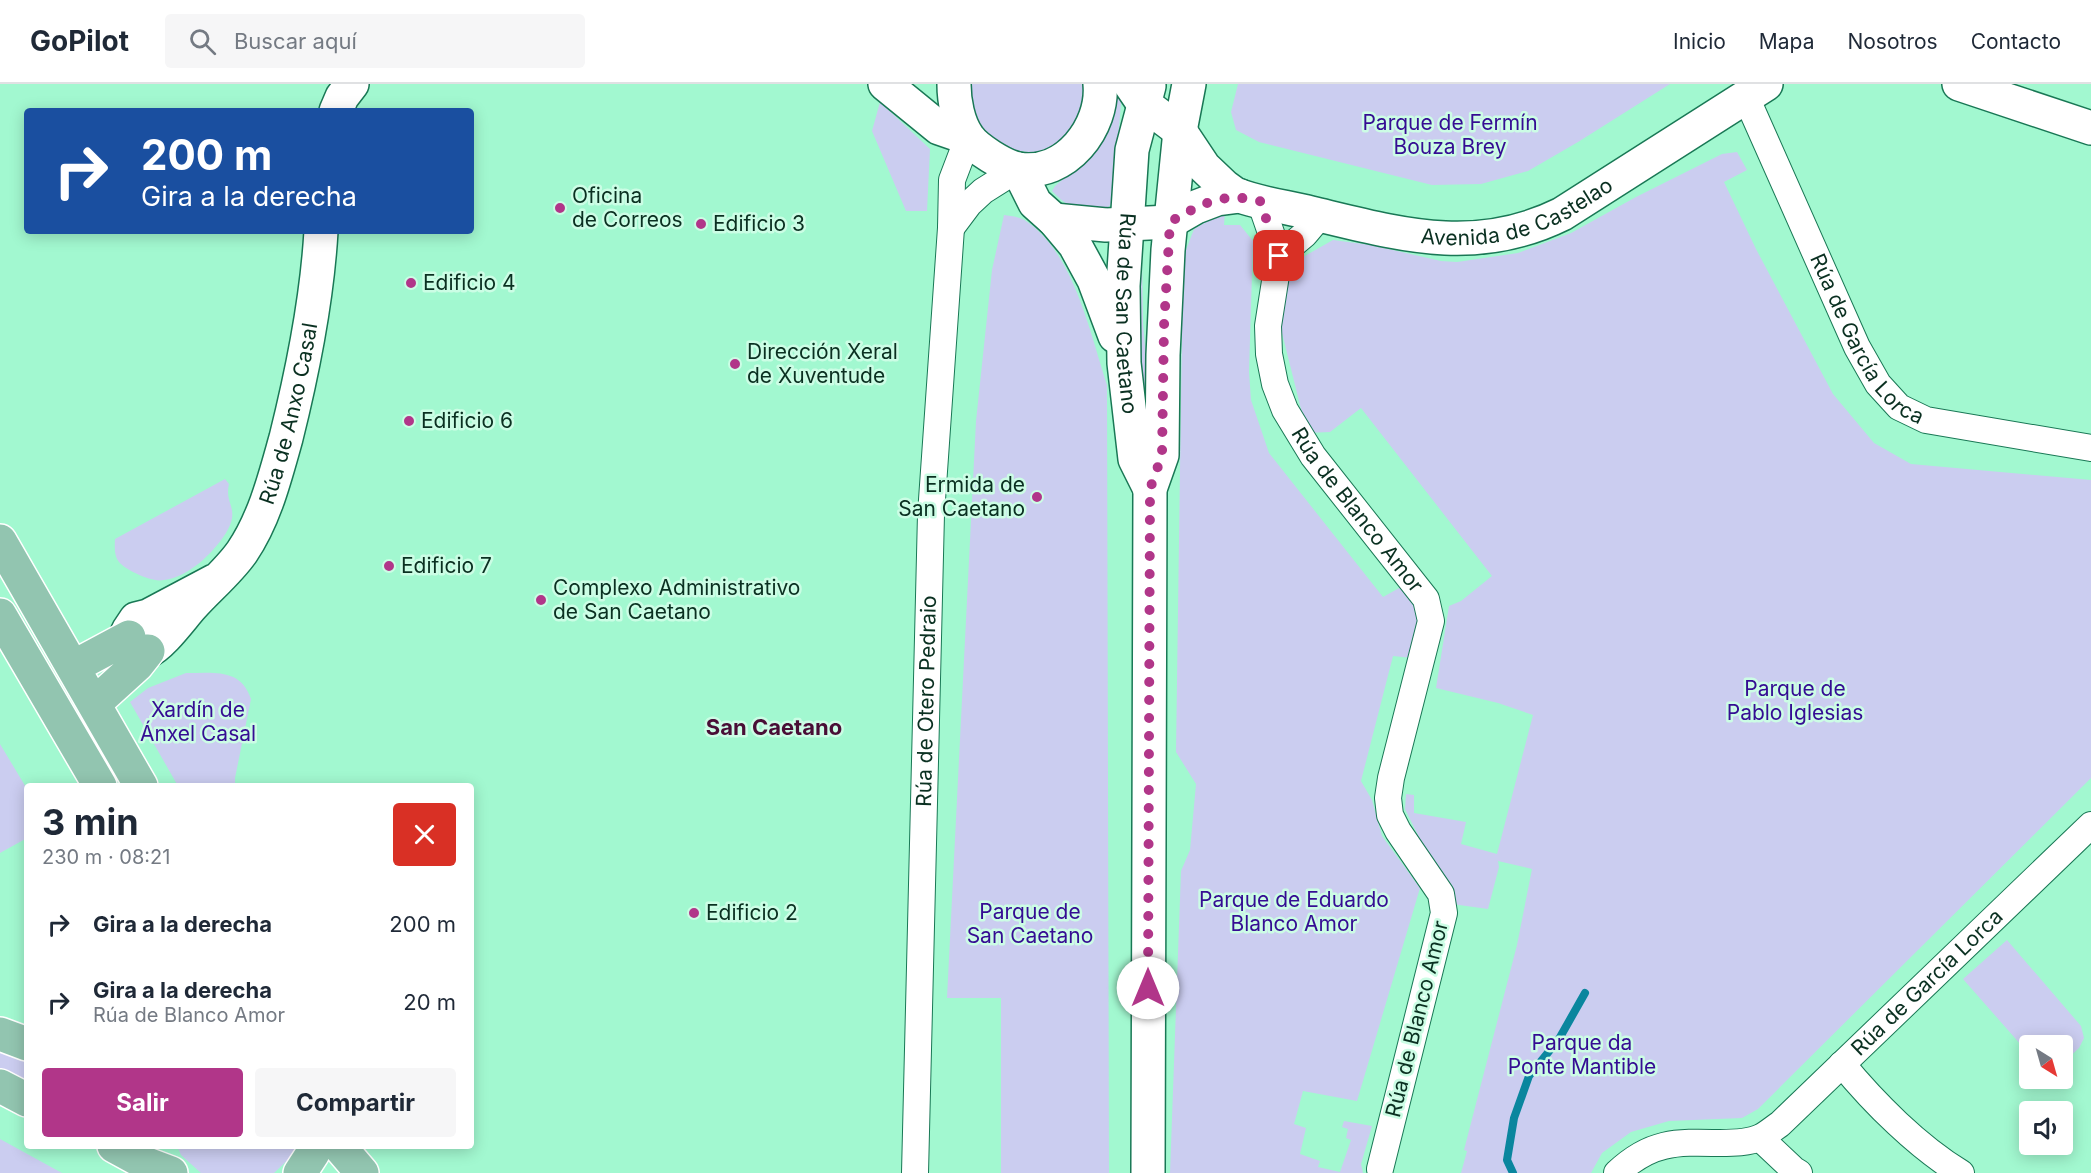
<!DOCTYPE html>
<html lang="es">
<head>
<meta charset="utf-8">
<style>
	body { margin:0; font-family:Inter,sans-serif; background:#f6f6f7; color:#1f2937; height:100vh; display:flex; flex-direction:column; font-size:22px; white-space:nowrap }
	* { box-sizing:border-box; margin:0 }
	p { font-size:20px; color:#747a83 }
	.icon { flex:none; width:33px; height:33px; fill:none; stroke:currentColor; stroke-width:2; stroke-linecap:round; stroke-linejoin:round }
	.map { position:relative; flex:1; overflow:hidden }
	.side { position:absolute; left:24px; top:699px; width:450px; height:366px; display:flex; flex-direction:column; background:#fff; border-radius:6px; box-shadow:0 3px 15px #0003 }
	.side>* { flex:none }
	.hud { position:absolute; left:24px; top:24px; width:450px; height:126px; border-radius:6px; box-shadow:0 3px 15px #0003; background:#1a4fa0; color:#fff; overflow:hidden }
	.needle { width:39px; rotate:143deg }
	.tools { position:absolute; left:2019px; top:951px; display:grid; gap:12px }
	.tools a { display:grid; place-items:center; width:54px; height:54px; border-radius:6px; background:#fff; box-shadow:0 3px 15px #0003; font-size:30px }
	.pin { position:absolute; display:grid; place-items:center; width:51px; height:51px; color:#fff; margin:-26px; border-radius:12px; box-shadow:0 3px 9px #0006 }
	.me { position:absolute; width:66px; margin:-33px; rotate:0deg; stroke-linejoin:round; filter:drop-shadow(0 0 4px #0008) }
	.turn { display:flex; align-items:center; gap:21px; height:126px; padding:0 18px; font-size:27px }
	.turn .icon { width:78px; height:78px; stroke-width:2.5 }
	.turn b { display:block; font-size:42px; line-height:51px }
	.round { display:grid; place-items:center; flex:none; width:63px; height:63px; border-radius:6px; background:#f6f6f7 }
	.summary { display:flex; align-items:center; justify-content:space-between; height:102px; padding:0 18px }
	h1 { font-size:36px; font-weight:700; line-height:45px }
	.cta { display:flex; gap:12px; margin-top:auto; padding:12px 18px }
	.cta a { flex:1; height:69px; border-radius:6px; background:#b13689; color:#fff; font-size:24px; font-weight:700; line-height:69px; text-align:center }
	.cta a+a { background:#f6f6f7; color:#1f2937 }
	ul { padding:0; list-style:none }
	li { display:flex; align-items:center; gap:18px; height:78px; padding:0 18px }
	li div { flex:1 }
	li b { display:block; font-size:22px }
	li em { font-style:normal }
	header { display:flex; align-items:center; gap:36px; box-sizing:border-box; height:84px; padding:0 30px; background:#fff; border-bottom:2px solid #e0e1e3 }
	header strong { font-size:28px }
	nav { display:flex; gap:33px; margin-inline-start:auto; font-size:21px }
	.search { width:420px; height:54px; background:#f6f6f7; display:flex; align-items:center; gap:15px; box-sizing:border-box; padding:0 21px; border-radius:6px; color:#747a83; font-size:22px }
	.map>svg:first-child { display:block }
	.green { fill:#cbcdf0 }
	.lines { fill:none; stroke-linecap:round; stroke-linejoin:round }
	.stream { stroke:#0a869e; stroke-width:8 }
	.street-casing { stroke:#197855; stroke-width:28 }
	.secondary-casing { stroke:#197855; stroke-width:36 }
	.primary-casing { stroke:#fff; stroke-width:36 }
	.street { stroke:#fff; stroke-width:26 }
	.secondary { stroke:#fff; stroke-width:33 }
	.primary { stroke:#92c5b0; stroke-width:33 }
	.route { stroke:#b13689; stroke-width:10; stroke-dasharray:0 18 }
	.poi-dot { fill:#b13689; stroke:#ccfde5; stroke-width:2 }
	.labels { text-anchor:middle; stroke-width:5; stroke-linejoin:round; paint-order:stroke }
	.park-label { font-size:21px; fill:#350d93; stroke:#ccfde5 }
	.poi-label { font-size:21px; fill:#0a3021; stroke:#ccfde5; text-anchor:start }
	.street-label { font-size:21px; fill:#0a3021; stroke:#ccfde5 }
	.neighbourhood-label { font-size:22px; font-weight:bold; fill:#490e36; stroke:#ccfde5 }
</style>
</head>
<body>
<header>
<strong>GoPilot</strong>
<div class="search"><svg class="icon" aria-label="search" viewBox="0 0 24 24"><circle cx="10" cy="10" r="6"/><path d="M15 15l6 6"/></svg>Buscar aquí</div>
<nav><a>Inicio</a><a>Mapa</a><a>Nosotros</a><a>Contacto</a></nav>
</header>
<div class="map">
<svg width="2091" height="1089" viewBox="0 0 2091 1089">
	<rect width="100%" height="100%" fill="#a2f8d0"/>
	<path class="green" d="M967,0H1088C1086,11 1086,28 1080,37C1077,42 1059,60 1054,63C1031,75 996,65 982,45C973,32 971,14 967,0Z
		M1238,0H1670L1578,58L1528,87L1481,100L1432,101L1259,58L1236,46L1231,28Z
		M1114,6L1122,7L1113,117L1107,125C1081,128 1070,126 1052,107L1055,102L1094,69L1105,49Z
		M880,18L930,65L927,127H906L872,47Z
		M1737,68L1747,86L1724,98L1756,165L1833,310L1874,359L1911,380L2091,396V694L1758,1025L1742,1034L1669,1037L1631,1048L1602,1069L1591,1089H1461L1467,1067L1464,1066L1517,861L1532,785L1498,777L1499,783L1488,825L1452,820L1405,725L1406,710L1414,711V729L1466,738L1461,760L1497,770L1533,631L1498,619L1436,604L1449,522L1461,517L1492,492L1361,324L1330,348L1307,349L1280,241L1286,200L1303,173L1333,156L1371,161L1441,177L1457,178L1518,169L1571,149L1636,113L1722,70Z
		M1225,127L1224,141H1240L1253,157L1249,288L1251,316L1269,369L1383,513L1401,503L1414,522L1422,543L1412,574L1393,572L1361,697L1372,716L1382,752L1420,804L1357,1017L1303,1007L1294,1040L1306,1044L1300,1070L1320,1077L1318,1083L1340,1088L1351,1056L1346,1054L1348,1045L1342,1043L1344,1037L1372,1042L1361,1080L1363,1089H1170L1181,787L1190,766L1196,700L1176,668L1183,174L1194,145Z
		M1004,131C1011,132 1021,133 1026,137C1074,169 1090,249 1107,301L1109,1089H1001V914H947L976,337L992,186Z
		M1139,176H1142L1143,239L1150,322H1145L1140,271Z
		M225,395L229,400C224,421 241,424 226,449C213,469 189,493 164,496C155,498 141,492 133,488C116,479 114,474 115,455Z
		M186,589C214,589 241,584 251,615L235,694V702H178L130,618L148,604Z
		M0,660L27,705V754L0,769Z
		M2007,856L2081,942L2084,954L2079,964L2063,979L2062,962H2030L2029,970L1963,895Z
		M0,964L27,974V1003L0,989Z
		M0,1055L62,1089H0Z
		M177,1062H297L293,1071L274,1089H201L181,1071Z"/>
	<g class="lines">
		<path class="stream" d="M1513,1089L1507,1076L1514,1034L1529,992L1559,955L1585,909"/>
		<g class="street-casing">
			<g id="street">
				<path id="s1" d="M1746,13L1857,263L1878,300L1899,323L1926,336L2091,364"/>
				<path id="s2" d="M1260,117L1279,172L1268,242L1269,270L1275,300L1285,326L1313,372L1426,515L1431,537L1391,694L1388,714L1390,731L1398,747L1441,810L1444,829L1380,1085"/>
				<path d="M951,144L969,120L983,107L1018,85"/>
				<path d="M1279,172L1305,150L1321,131"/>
				<path d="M1842,980C1874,1019 1918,1063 1961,1089"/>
				<path d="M1760,1054L1794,1086L1799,1089"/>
				<path id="s3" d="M915,1089L931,430L951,144L952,96L968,54"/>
				<path id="s4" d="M1617,1089C1651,1057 1676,1058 1720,1059C1732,1059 1749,1059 1761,1053C1767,1050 1774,1044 1780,1040L2091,741"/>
			</g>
		</g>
		<g class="secondary-casing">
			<g id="secondary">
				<path d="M885,0L939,44L968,54"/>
				<path d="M954,0C954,17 958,39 968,53C976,65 1004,82 1018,85C1066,93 1104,43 1100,0"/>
				<path id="s5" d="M1130,0L1143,19L1180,47L1204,83L1224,102L1235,110C1256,119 1287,123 1311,129C1399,150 1475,173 1562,130L1766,0"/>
				<path d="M1959,0L2091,44"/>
				<path id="s6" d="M1149,2L1132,66L1123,202L1124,279L1135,375L1150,405"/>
				<path d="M336,27L342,13L352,0"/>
				<path d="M1018,85L1035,119L1054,136L1075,161L1094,196L1115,252"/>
				<path d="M1054,136L1106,141L1170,138L1196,123L1217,115L1240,112"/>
				<path id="s7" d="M214,497L148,532L136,535L128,547C129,560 136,566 148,567C161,562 182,533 192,522C208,504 228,488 242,468C265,434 275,393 286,354C303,286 317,217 321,147"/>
				<path d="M1148,1089L1150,405L1162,371L1163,271L1168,166L1180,47L1189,0"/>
			</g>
		</g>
		<g class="primary-casing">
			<path id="primary" d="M0,457L141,702
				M0,531L100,702
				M73,583L129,553
				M94,620L137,581L148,567
				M0,950L27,960
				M0,1002L27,1016
				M114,1062L147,1080L171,1089
				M339,1062L362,1089
				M300,1089L313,1069L315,1062"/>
		</g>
		<use href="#street" class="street"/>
		<use href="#secondary" class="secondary"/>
		<use href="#primary" class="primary"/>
	</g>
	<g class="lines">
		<path class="route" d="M1148,904L1150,405L1162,371L1164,242L1170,138C1203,119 1222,108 1260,117L1279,172"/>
	</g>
	<g class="poi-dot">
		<circle cx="560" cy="124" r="6"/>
		<circle cx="701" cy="140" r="6"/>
		<circle cx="411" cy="199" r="6"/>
		<circle cx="735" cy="280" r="6"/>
		<circle cx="409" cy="337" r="6"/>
		<circle cx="1037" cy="413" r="6"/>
		<circle cx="389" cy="482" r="6"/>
		<circle cx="541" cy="516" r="6"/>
		<circle cx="694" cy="829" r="6"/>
	</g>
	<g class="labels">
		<g class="park-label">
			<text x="1450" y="46">Parque de Fermín<tspan x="1450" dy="24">Bouza Brey</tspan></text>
			<text x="1795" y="612">Parque de<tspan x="1795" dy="24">Pablo Iglesias</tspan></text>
			<text x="198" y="633">Xardín de<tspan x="198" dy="24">Ánxel Casal</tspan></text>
			<text x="1294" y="823">Parque de Eduardo<tspan x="1294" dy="24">Blanco Amor</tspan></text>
			<text x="1030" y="835">Parque de<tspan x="1030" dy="24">San Caetano</tspan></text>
			<text x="1582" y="966">Parque da<tspan x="1582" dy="24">Ponte Mantible</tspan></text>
		</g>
		<g class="poi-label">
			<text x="572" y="119">Oficina<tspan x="572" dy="24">de Correos</tspan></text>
			<text x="713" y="147">Edificio 3</text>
			<text x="423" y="206">Edificio 4</text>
			<text x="747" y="275">Dirección Xeral<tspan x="747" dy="24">de Xuventude</tspan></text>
			<text x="421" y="344">Edificio 6</text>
			<text x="1025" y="408" text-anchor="end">Ermida de<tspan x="1025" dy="24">San Caetano</tspan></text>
			<text x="401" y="489">Edificio 7</text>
			<text x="553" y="511">Complexo Administrativo<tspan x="553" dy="24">de San Caetano</tspan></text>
			<text x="706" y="836">Edificio 2</text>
		</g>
		<g class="street-label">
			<text dy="7" stroke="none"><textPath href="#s5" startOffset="446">Avenida de Castelao</textPath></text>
			<text dy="7" stroke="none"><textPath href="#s6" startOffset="230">Rúa de San Caetano</textPath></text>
			<text dy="7" stroke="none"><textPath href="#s1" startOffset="273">Rúa de García Lorca</textPath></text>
			<text dy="7" stroke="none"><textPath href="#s7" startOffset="417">Rúa de Anxo Casal</textPath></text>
			<text dy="7" stroke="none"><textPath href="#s2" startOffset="339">Rúa de Blanco Amor</textPath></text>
			<text dy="7" stroke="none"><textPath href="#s3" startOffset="472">Rúa de Otero Pedraio</textPath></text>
			<text dy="7" stroke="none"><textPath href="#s4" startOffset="380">Rúa de García Lorca</textPath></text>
			<text transform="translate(1417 935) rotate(-76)" y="7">Rúa de Blanco Amor</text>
		</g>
		<g class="neighbourhood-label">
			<text x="774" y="651">San Caetano</text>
		</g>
	</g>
</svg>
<div class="tools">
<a><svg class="needle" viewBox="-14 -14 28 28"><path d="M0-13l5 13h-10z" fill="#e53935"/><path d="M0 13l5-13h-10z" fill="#747a83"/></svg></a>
<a><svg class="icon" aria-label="sound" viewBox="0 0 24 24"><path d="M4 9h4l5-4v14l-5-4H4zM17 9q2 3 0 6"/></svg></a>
</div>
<div class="pin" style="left:1279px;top:172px;background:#d93025"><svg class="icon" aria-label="arrive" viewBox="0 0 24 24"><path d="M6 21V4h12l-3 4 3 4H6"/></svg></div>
<svg class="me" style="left:1148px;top:904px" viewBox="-20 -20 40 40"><circle r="19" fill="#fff"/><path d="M0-13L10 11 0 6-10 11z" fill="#b13689"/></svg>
<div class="hud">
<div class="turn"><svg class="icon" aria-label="right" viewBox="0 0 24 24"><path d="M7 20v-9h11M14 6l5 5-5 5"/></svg><div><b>200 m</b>Gira a la derecha</div></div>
</div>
<section class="side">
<div class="summary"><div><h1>3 min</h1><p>230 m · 08:21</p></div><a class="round" style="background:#d93025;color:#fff"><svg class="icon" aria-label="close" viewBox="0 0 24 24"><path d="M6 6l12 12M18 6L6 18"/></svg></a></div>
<ul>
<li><svg class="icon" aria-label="right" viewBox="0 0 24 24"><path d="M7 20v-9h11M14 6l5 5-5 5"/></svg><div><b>Gira a la derecha</b></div><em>200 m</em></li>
<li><svg class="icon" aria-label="right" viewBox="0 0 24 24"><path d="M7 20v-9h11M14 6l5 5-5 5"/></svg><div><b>Gira a la derecha</b><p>Rúa de Blanco Amor</p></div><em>20 m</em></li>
</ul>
<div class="cta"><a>Salir</a><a>Compartir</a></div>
</section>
</div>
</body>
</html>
